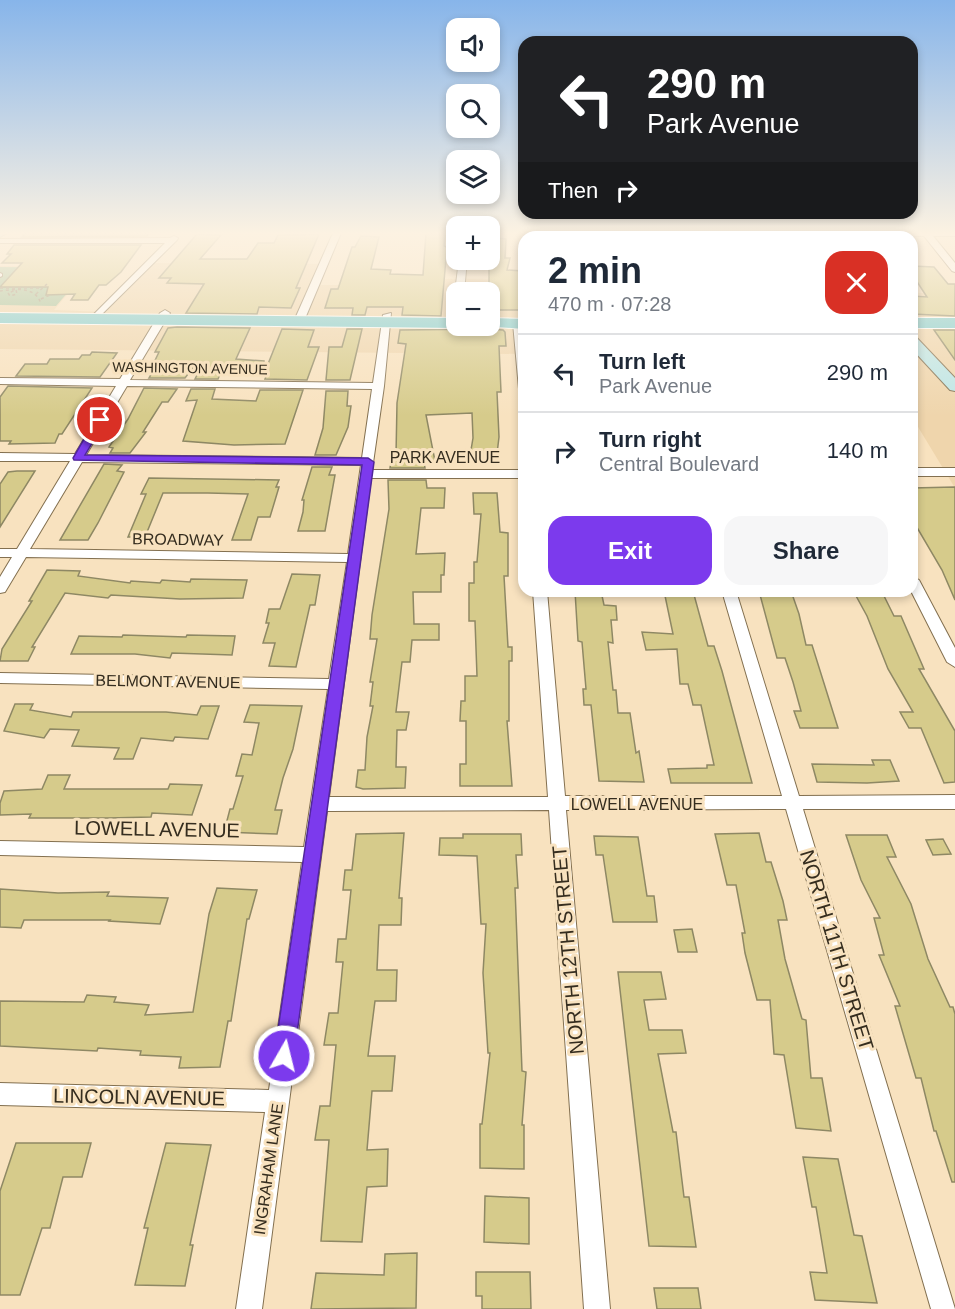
<!DOCTYPE html>
<html lang="en">
<head>
<meta charset="utf-8">
<style>
	body { margin:0; font-family:Helvetica,sans-serif; background:#f6f6f7; color:#1f2937; height:100vh; display:flex; flex-direction:column; font-size:22px; white-space:nowrap }
	* { box-sizing:border-box; margin:0 }
	p { font-size:20px; color:#747a83 }
	.icon { flex:none; width:33px; height:33px; fill:none; stroke:currentColor; stroke-width:2; stroke-linecap:round; stroke-linejoin:round }
	.map { position:relative; flex:1; overflow:hidden }
	.sheet { position:absolute; left:518px; top:231px; width:400px; height:366px; display:flex; flex-direction:column; background:#fff; border-radius:18px; box-shadow:0 3px 9px #0003 }
	.sheet>* { flex:none }
	.hud { position:absolute; left:518px; top:36px; width:400px; height:183px; border-radius:18px; box-shadow:0 3px 9px #0003; background:#202124; color:#fff; overflow:hidden }
	.tools { position:absolute; left:446px; top:18px; display:grid; gap:12px }
	.tools a { display:grid; place-items:center; width:54px; height:54px; border-radius:12px; background:#fff; box-shadow:0 3px 9px #0003; font-size:30px }
	.pin { position:absolute; display:grid; place-items:center; width:51px; height:51px; color:#fff; margin:-26px; border:3px solid #fff; border-radius:50%; box-shadow:0 2px 6px #0007 }
	.me { position:absolute; width:66px; margin:-33px; rotate:8deg; stroke-linejoin:round; filter:drop-shadow(0 0 4px #0008) }
	.turn { display:flex; align-items:center; gap:21px; height:126px; padding:0 30px; font-size:27px }
	.turn .icon { width:78px; height:78px; stroke-width:2.5 }
	.turn b { display:block; font-size:42px; line-height:51px }
	.then { display:flex; align-items:center; height:57px; padding:0 30px; background:#0003; gap:12px; font-size:22px }
	.round { display:grid; place-items:center; flex:none; width:63px; height:63px; border-radius:18px; background:#f6f6f7 }
	.summary { display:flex; align-items:center; justify-content:space-between; height:102px; padding:0 30px }
	h1 { font-size:36px; font-weight:700; line-height:45px }
	.button { display:flex; gap:12px; margin-top:auto; padding:12px 30px }
	.button a { flex:1; height:69px; border-radius:18px; background:#7c3aed; color:#fff; font-size:24px; font-weight:700; line-height:69px; text-align:center }
	.button a+a { background:#f6f6f7; color:#1f2937 }
	ul { padding:0; list-style:none }
	li { display:flex; align-items:center; gap:18px; height:78px; padding:0 30px; border-top:2px solid #e0e1e3 }
	li div { flex:1 }
	li b { display:block; font-size:22px }
	li em { font-style:normal }
	.map>svg:first-child { display:block }
	.built { fill:#efd5ac; fill-rule:evenodd }
	.green { fill:#9dbe95 }
	.building { fill:#d6cb8b; stroke:#8e8864; stroke-width:1.5 }
	.lines { fill:none; stroke-linecap:round; stroke-linejoin:round }
	.lane-casing { stroke:#837050; stroke-width:2 }
	.street-casing { stroke:#837050; stroke-width:2 }
	.secondary-casing { stroke:#837050; stroke-width:2 }
	.primary-casing { stroke:#fff; stroke-width:2 }
	.path { stroke:#9e8e75; stroke-width:1.5; stroke-dasharray:3 3; stroke-linecap:butt }
	.lane { fill:#fff; fill-rule:evenodd }
	.street { fill:#fff; fill-rule:evenodd }
	.secondary { fill:#bde6e7; fill-rule:evenodd }
	.primary { fill:#7bccd0; fill-rule:evenodd }
	.route { fill:#7c3aed; stroke:#51269a; stroke-width:1.5 }
	.labels { text-anchor:middle; stroke-width:6; stroke-linejoin:round; paint-order:stroke }
	.far-street-label { font-size:14px; fill:#352d1f; stroke:#f8e2bf }
	.street-label { font-size:16px; fill:#352d1f; stroke:#f8e2bf }
	.near-street-label { font-size:20px; fill:#352d1f; stroke:#f8e2bf }
</style>
</head>
<body>
<div class="map">
<svg width="955" height="1309" viewBox="0 0 955 1309">
	<rect width="100%" height="100%" fill="#f8e2bf"/>
	<path class="built" d="M155,263L328,264L320,285H386L388,278L523,280V354L0,349V266L91,267L54,310L105,312ZM456,292H489V326H456Z
		M912,293H955V488L912,417Z"/>
	<path class="green" d="M0,267L89,268L56,306L0,305Z"/>
	<path class="building" d="M25,233H149L147,236L22,237Z
		M426,233H445L444,246L447,247L441,316L402,315L403,307H367L365,315H352L353,308H325L331,289H338L352,247H355L361,236L379,237L371,269L391,270L390,274L423,275Z
		M197,234L221,235L200,259H247L258,243H274L278,235L319,234L296,288H300L291,308L259,307L257,314L186,313L204,284L167,283L171,278H159Z
		M489,237L506,239L505,258H510L507,270L523,271L524,310H489Z
		M14,245H141L121,272L106,285H99L88,300H71L75,294L46,295L48,287H0L22,263H2L11,254H7Z
		M912,266L934,267L948,284H955V316L912,314V296L927,297L912,274Z
		M177,327L250,328L236,359L264,361V373L221,372L218,379H195L200,369L194,366L185,378H149L152,373H149L159,352H155L168,328Z
		M282,329L314,330L308,347H319L307,380L265,379L267,374H264Z
		M347,329H362L350,380H326L329,347H342Z
		M489,329L503,330L505,332L506,346H499L501,392H497L499,437L496,462H469L473,438L472,413L426,415L435,461L424,462L425,468H390L392,455H396L397,403L406,344L398,343L400,330Z
		M934,330H955V360Z
		M92,352L117,353L100,377L16,376L25,364H47L50,359H79L82,355H90Z
		M8,386L92,388L62,434H59L55,443L9,444L11,441H0V397Z
		M144,388L177,389L168,402H162L143,432H146L130,453H110L113,448L109,447L128,419Z
		M191,389H215L212,399L256,401L260,390H303L285,444L234,445L183,441L197,400L186,401Z
		M326,391H348L347,406H351L348,427L336,455H315L323,428Z
		M104,464L122,465L117,471L124,472L98,523L88,540H60Z
		M312,467H332L329,475H335L325,531H298L303,512L304,500H302Z
		M17,471H35L0,527V484L8,472Z
		M149,478L279,480L276,487H279L270,517H258L251,540H232L248,494L208,493H163L145,537H128L146,494H141Z
		M388,480H426L427,488H445L444,508H421L416,554L445,553L444,575H441V592H413L414,624H439V640H412L410,662H402L396,712H409L406,730H397L396,767H406L405,788L363,789L356,787L358,770H365L367,737L373,706H370L373,682H370L377,639H370L372,615L389,509Z
		M955,487V600L942,570L912,519V488Z
		M473,493H497L500,532L508,533V576H504L508,647H512V661H509V721H507L512,786H460V764H466V721H460L461,701H465V676H477L475,621H469V583H474V562H477L481,514H474Z
		M47,570L80,571L78,576L130,583L131,581L160,583L162,580L190,582L191,579L247,580L243,598L180,599L111,595L108,598L65,593L32,647H35L28,661H0L2,649L32,601H29Z
		M292,574L320,575L315,605H310L296,667L269,666L275,643H263L269,623H266L269,609H280Z
		M575,591H601L604,605L616,606L617,620H611L613,643L608,642L613,690H616L618,713H630L636,753L639,751L644,782L599,781L591,705H584L583,689H586L582,642L578,641Z
		M664,591H693L708,646H714L722,671L752,783H671L668,769L707,768V765H714L701,705H693L688,684H680L677,649L646,650L642,632L673,634Z
		M759,591H791L799,614L806,645H812L838,728H800L794,711H801L793,682L785,658H777Z
		M855,594H883L894,616H901L924,669H919L955,731V782L944,783L921,728H909L900,712H913L888,669L867,616Z
		M123,635L186,637L187,635L235,636L232,655L172,653L170,658L135,654H71L79,636L122,637Z
		M15,704H33L30,710L71,717L73,712H166L197,715L201,706H219L208,739L175,737L173,741L141,738L133,759H114L119,748L72,746L79,730L50,729L44,738L4,731Z
		M250,705L302,706L293,749L283,778L275,810H282L277,834L224,832L230,809H233L243,776H236L242,754L252,755L259,723L244,722Z
		M872,760H890L899,781L867,783L817,782L812,764L874,765Z
		M48,775H70L64,789H168L170,784L202,785L192,815L152,813L151,817L108,818H29L31,814L0,815V803L4,791L42,789Z
		M404,833L399,898H402L401,925H379L377,970H397L396,1001H375L368,1056H395L392,1091H372L367,1150L388,1149L387,1186L367,1187L362,1242L321,1241L329,1140H315L320,1106H330L336,1045H324L329,1013H338L343,962H336L338,939H346L351,890H343L345,870H352L356,834Z
		M759,833L766,862H771L783,901L787,920H778L785,959L802,1019L806,1020L811,1078H822L831,1131L796,1128L784,1055L774,1054L770,1000H757L745,953L742,933H745L736,885H727L715,834Z
		M463,834H521L522,855H516L518,888H515L522,1071L526,1072L522,1125H524V1169L480,1168V1124H482L490,1053H488L483,973L486,924H481L477,856L439,855L440,838H463Z
		M846,835H887L896,857H887L911,904L928,959L950,1007H953L955,1014V1182H952L936,1131H934L921,1078H916L895,1006H900L879,955H884L874,918H880L861,880Z
		M594,836L638,837L647,896H654L657,922H613L603,855H596Z
		M943,839L951,854L933,855L926,840Z
		M217,888L257,890L249,919H247L231,1021H228L220,1067L179,1068L181,1057L140,1055L141,1051L98,1048L97,1051L0,1046V1001L84,1002L87,995L116,997L114,1002L149,1005L145,1015L193,1012L209,914Z
		M0,889L58,893L109,892L107,896L168,898L160,924L109,921L110,920H24L21,928L0,927Z
		M692,929L697,952H678L674,930Z
		M618,972H661L666,999L644,1000L649,1030H682L686,1053L658,1054L673,1132H676L684,1197H689L696,1247L649,1246Z
		M16,1143H91L82,1177H63L50,1228H42L20,1295H0V1191Z
		M166,1143L211,1145L190,1245H193L185,1286L135,1285L148,1228H144Z
		M803,1157L838,1159L854,1235L862,1236L877,1303L815,1300L810,1272L827,1273L816,1207H812Z
		M485,1196L529,1198V1244L484,1242Z
		M417,1253L416,1308L311,1309L316,1273L384,1275L385,1254Z
		M476,1272H530L531,1309H482V1296H476Z
		M654,1288H698L701,1309H657Z"/>
	<g class="lines">
		<g class="lane-casing">
			<path id="lane" d="M0,273L2,274V276L0,277Z"/>
		</g>
		<g class="street-casing">
			<path id="street" d="M333,233H341L304,321L296,323L294,321Z
				M576,233H584L585,237H577Z
				M691,233H699L701,237H693Z
				M806,233H814L817,237H809Z
				M830,233H955V236H933L955,263V272L952,271L924,236L834,235Z
				M174,236L178,238L177,240L94,322L91,321V317L165,243H0V239L170,238Z
				M459,260H467L464,292H455Z
				M165,310L170,313L130,380L373,383L383,315L391,313L384,386L372,470H524V478H371L329,797H548L533,591H547L565,796H782L722,591H736L799,796L955,795V809H803L955,1309H931L786,809L566,810L610,1309H584L549,810L327,811L262,1309H236L265,1112L0,1105V1083L269,1090L302,862L0,855V841L304,847L328,689L0,683V673L329,679L347,562L26,557L5,592L0,593V577L12,557H0V549H17L70,461H0V453L75,454L116,386L0,384V378L120,379L160,313ZM127,386L372,389L362,458L86,455ZM82,462L361,465L348,554L30,549Z
				M518,320L523,323L524,330V392L519,389L513,323Z
				M912,468H955V476H912Z
				M912,576L919,580L955,648V667L947,662L911,591Z"/>
		</g>
		<g class="secondary-casing">
			<path id="secondary" d="M0,233H7L0,237Z
				M912,337L917,338L955,378V391L950,390L912,349Z"/>
		</g>
		<g class="primary-casing">
			<path id="primary" d="M0,313L456,318V326H462L456,328L0,323Z
				M489,318L524,319V329L484,326H489Z
				M912,318H955V328H912Z"/>
		</g>
		<path class="path" d="M0,288H40
			M16,290L17,294L10,296L8,293Z
			M0,291C15,289 36,286 41,304
			M36,294L47,284
			M41,299L50,295"/>
		<use href="#lane" class="lane"/>
		<use href="#street" class="street"/>
		<use href="#secondary" class="secondary"/>
		<use href="#primary" class="primary"/>
	</g>
	<linearGradient id="sky" x2="0" y2="1"><stop stop-color="#87b5ea"/><stop offset="0.56" stop-color="#fcf2e2"/><stop offset="1" stop-color="#fcf2e2" stop-opacity="0"/></linearGradient>
	<rect width="955" height="416" fill="url(#sky)"/>
	<path class="route" d="M100,417L106,420L85,455L368,458L374,462L294,1056L291,1063L284,1066L277,1063L274,1056L362,465L74,460L73,458L95,420Z"/>
	<g class="labels">
		<g class="far-street-label">
			<text transform="translate(190 368) rotate(1)" y="5">WASHINGTON AVENUE</text>
		</g>
		<g class="street-label">
			<text x="445" y="463">PARK AVENUE</text>
			<text transform="translate(178 539) rotate(1)" y="6">BROADWAY</text>
			<text transform="translate(168 681) rotate(1)" y="6">BELMONT AVENUE</text>
			<text x="637" y="810">LOWELL AVENUE</text>
			<text transform="translate(268 1169) rotate(-82)" y="6">INGRAHAM LANE</text>
		</g>
		<g class="near-street-label">
			<text transform="translate(157 829) rotate(1)" y="7">LOWELL AVENUE</text>
			<text transform="translate(568 950) rotate(-95)" y="7">NORTH 12TH STREET</text>
			<text transform="translate(837 950) rotate(73)" y="7">NORTH 11TH STREET</text>
			<text transform="translate(139 1097) rotate(1)" y="7">LINCOLN AVENUE</text>
		</g>
	</g>
</svg>
<div class="tools">
<a><svg class="icon" aria-label="sound" viewBox="0 0 24 24"><path d="M4 9h4l5-4v14l-5-4H4zM17 9q2 3 0 6"/></svg></a>
<a><svg class="icon" aria-label="search" viewBox="0 0 24 24"><circle cx="10" cy="10" r="6"/><path d="M15 15l6 6"/></svg></a>
<a><svg class="icon" aria-label="layers" viewBox="0 0 24 24"><path d="M12 4l9 5-9 5-9-5zM3 14l9 5 9-5"/></svg></a>
<a>+</a>
<a>−</a>
</div>
<div class="pin" style="left:100px;top:420px;background:#d93025"><svg class="icon" aria-label="arrive" viewBox="0 0 24 24"><path d="M6 21V4h12l-3 4 3 4H6"/></svg></div>
<svg class="me" style="left:284px;top:1056px" viewBox="-20 -20 40 40"><circle r="17" fill="#7c3aed" stroke="#fff" stroke-width="3"/><path d="M0-11L8 9 0 5-8 9z" fill="#fff"/></svg>
<div class="hud">
<div class="turn"><svg class="icon" aria-label="left" viewBox="0 0 24 24"><path d="M17 20v-9H6M10 6l-5 5 5 5"/></svg><div><b>290 m</b>Park Avenue</div></div>
<div class="then">Then<svg class="icon" aria-label="right" viewBox="0 0 24 24"><path d="M7 20v-9h11M14 6l5 5-5 5"/></svg></div>
</div>
<section class="sheet">
<div class="summary"><div><h1>2 min</h1><p>470 m · 07:28</p></div><a class="round" style="background:#d93025;color:#fff"><svg class="icon" aria-label="close" viewBox="0 0 24 24"><path d="M6 6l12 12M18 6L6 18"/></svg></a></div>
<ul>
<li><svg class="icon" aria-label="left" viewBox="0 0 24 24"><path d="M17 20v-9H6M10 6l-5 5 5 5"/></svg><div><b>Turn left</b><p>Park Avenue</p></div><em>290 m</em></li>
<li><svg class="icon" aria-label="right" viewBox="0 0 24 24"><path d="M7 20v-9h11M14 6l5 5-5 5"/></svg><div><b>Turn right</b><p>Central Boulevard</p></div><em>140 m</em></li>
</ul>
<div class="button"><a>Exit</a><a>Share</a></div>
</section>
</div>
</body>
</html>
